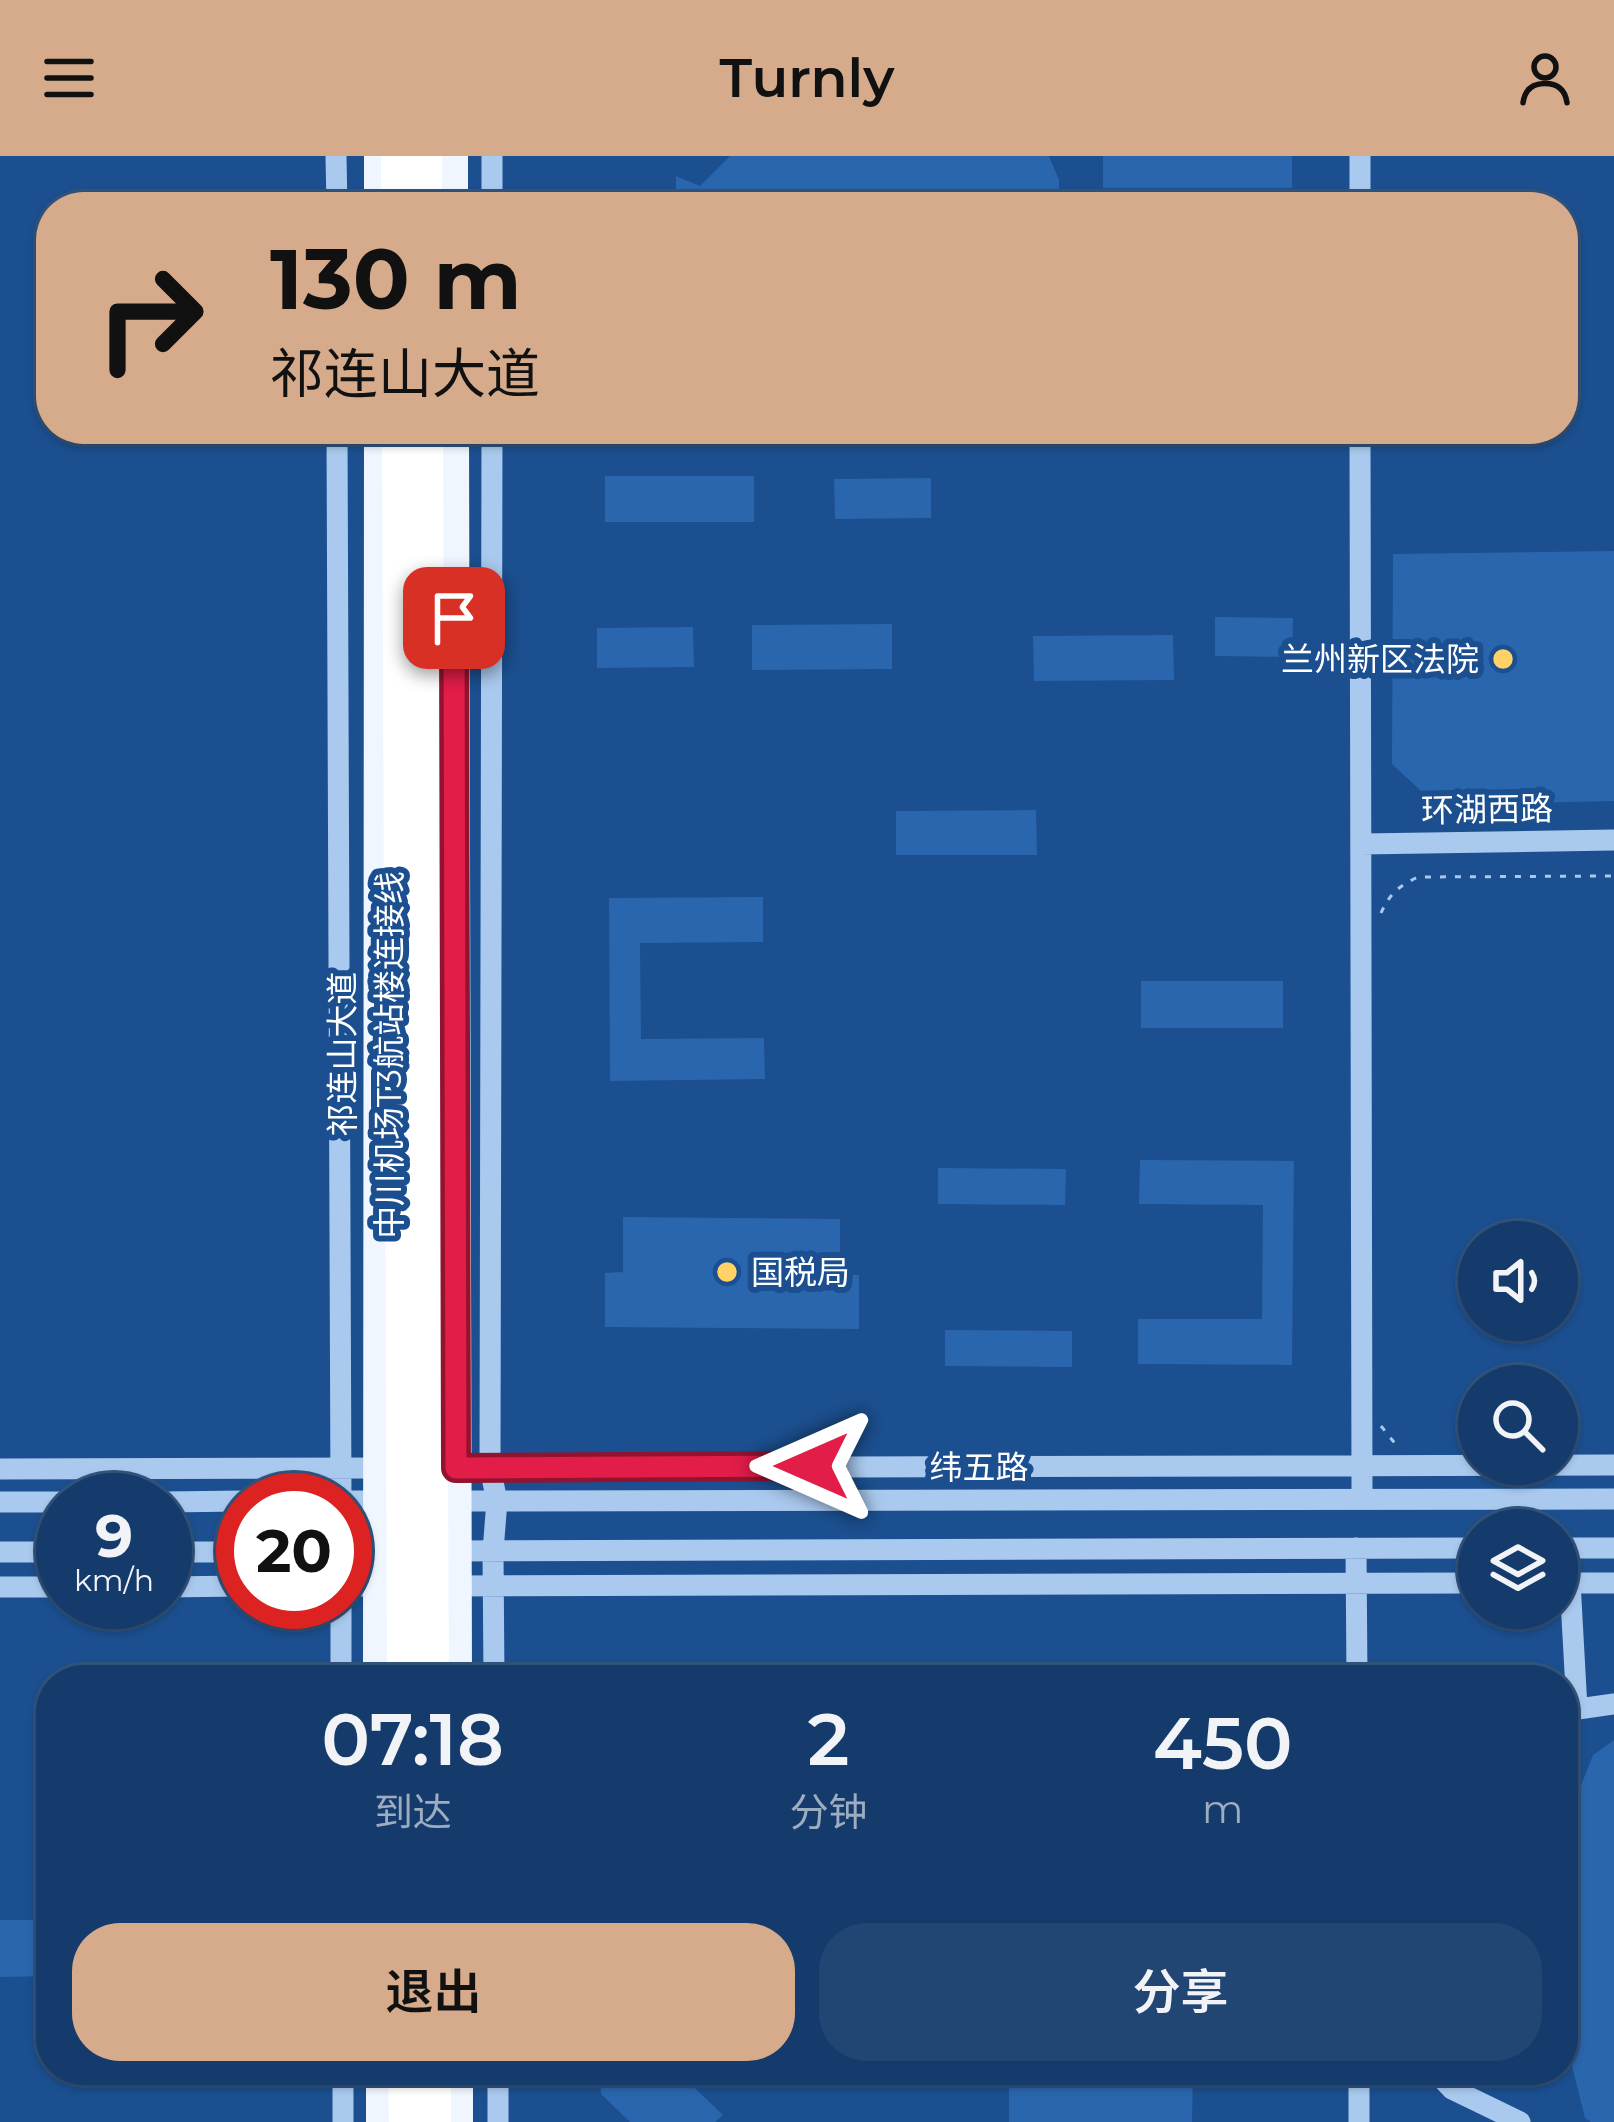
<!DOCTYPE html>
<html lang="zh">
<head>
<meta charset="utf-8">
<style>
	body { margin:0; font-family:Montserrat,"Noto Sans SC",sans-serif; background:#214673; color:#f1f3f6; height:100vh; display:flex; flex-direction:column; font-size:45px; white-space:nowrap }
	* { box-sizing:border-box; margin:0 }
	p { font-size:39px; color:#9dadc1 }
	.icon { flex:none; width:66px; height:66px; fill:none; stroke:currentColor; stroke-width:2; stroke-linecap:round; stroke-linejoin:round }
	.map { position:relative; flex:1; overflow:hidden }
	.drawer { position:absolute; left:36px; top:1509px; width:1542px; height:420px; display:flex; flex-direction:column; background:#143b6b; border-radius:48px; box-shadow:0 3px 9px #0004,0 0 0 3px #33557e }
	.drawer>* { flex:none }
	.banner { position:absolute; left:36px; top:36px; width:1542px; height:252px; border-radius:48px; box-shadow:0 3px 9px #0004,0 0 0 3px #33557e; background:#d6ab8b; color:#111; overflow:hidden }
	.controls { position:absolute; left:1458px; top:1065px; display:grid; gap:24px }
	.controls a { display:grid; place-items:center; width:120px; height:120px; border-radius:50%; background:#143b6b; box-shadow:0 3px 9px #0004,0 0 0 3px #33557e; font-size:60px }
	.speed { position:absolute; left:36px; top:1317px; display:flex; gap:24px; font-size:60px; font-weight:700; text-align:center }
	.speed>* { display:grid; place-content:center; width:156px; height:156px; border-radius:50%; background:#143b6b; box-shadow:0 3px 9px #0004,0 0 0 3px #33557e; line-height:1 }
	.speed small { font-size:30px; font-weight:400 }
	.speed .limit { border:18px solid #d22; background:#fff; color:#111 }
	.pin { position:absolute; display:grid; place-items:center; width:102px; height:102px; color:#fff; margin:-51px; border-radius:24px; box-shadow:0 6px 18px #0006 }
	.me { position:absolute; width:132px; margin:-66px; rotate:270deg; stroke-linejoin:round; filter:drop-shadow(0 0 9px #0008) }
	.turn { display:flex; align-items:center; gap:42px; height:252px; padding:0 36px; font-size:54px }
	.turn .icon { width:156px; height:156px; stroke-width:2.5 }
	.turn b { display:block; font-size:84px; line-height:102px }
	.eta { display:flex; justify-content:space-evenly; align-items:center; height:204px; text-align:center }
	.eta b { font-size:72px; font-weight:600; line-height:84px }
	.button { display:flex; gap:24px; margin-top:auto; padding:24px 36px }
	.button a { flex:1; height:138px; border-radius:48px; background:#d6ab8b; color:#111; font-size:48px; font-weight:600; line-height:138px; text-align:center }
	.button a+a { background:#214673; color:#f1f3f6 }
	header { display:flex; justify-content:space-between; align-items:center; height:156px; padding:0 36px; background:#d6ab8b; color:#111; font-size:54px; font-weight:600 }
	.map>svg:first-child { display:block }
	.building { fill:#2a66ad }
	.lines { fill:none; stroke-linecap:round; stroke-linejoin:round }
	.path { stroke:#a9c9ee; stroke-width:3; stroke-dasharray:6 9; stroke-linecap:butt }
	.minor { stroke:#a9c9ee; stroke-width:21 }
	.major { stroke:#f0f6ff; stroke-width:30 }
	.highway { stroke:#fff; stroke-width:36 }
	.highway-bridge { stroke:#fff; stroke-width:36 }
	.route-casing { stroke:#92132f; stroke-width:30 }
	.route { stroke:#e11d48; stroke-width:21 }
	.poi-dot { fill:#ffd166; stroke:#1b4f8f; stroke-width:4.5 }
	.labels { text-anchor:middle; stroke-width:12; stroke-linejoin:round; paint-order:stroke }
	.poi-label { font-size:33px; fill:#fff; stroke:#1b4f8f; text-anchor:end }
	.street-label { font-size:33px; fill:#fff; stroke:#1b4f8f }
</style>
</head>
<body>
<header><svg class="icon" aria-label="menu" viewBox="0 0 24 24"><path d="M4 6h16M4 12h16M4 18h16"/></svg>Turnly<svg class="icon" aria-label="person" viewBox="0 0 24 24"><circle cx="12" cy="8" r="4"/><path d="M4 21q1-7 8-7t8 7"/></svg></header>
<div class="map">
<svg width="1614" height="1966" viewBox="0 0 1614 1966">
	<rect width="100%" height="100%" fill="#1b4f8f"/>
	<path class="building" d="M730,0H1049L1059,24V51H676V20L700,30Z
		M1103,0H1292V32H1103Z
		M605,320H754V366H605Z
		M931,322V362L835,363L834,323Z
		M1614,395V645L1436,649L1392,608L1393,398Z
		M1215,461L1293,462L1292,501L1215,500Z
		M892,468V513L752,514V469Z
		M693,471L694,511L597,512V472Z
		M1173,479L1174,524L1034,525L1033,480Z
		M1036,654L1037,699H896V655Z
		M763,741V786L640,787L641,883L764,882L765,923L610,925L609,742Z
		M1141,825H1283V872H1141Z
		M1140,1004L1294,1005L1292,1209L1138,1208V1163H1262L1263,1049L1139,1048Z
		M938,1012L1066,1013L1065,1049L938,1048Z
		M623,1061L840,1063V1118L859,1119V1173L605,1171V1117L623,1116Z
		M945,1174L1072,1175V1211L945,1210Z
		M1614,1584V1966H1591L1585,1962L1571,1906L1570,1863L1575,1838L1563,1828V1730L1577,1725L1566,1668L1593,1599Z
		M0,1764H51V1820L0,1821Z
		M600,1914H676L723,1959L715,1966H630L601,1938Z
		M1009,1914H1193L1192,1966H1009Z"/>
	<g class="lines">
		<path class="path" d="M1381,757C1390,737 1399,730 1418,721L1614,720
			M1381,1270L1397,1290"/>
		<path class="minor" d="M336,0L337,51
			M1360,0V51
			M492,51V0
			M337,273L341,1344
			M492,273L490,1312L497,1345L493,1395L494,1524
			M1360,273L1362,1343
			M1361,688L1614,684
			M445,1312L1614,1309
			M0,1313L389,1312
			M345,1345H389
			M445,1345L1614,1343
			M0,1346H63
			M165,1346L243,1345
			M1356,1392L1357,1524
			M1557,1392H1614
			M345,1395H392
			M448,1395L1479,1392
			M0,1396H63
			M165,1396H243
			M1570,1426L1577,1552
			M1558,1427H1614
			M345,1430H392
			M448,1430L1479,1427
			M0,1431H63
			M165,1431L243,1430
			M341,1446V1524
			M1564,1555L1614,1548
			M343,1914V1966
			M498,1914V1966
			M1359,1914V1966
			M1434,1914L1452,1933L1520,1966"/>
		<path class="major" d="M453,0V51
			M379,51V0
			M454,273L457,1524
			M378,1524L379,273
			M381,1914V1966
			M458,1914V1966"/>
		<path class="highway" d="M399,0V51
			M424,0V51
			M406,1914L407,1966
			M433,1914V1966"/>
		<path class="highway-bridge" d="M400,273L405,1524
			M425,273L431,1524"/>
	</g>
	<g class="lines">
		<g class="route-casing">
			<path id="route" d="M454,462L456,1312L812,1310"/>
		</g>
		<use href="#route" class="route"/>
	</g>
	<g class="poi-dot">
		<circle cx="1503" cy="503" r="12"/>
		<circle cx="727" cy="1116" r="12"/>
	</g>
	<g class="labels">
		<g class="poi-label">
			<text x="1479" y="515">兰州新区法院</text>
			<text x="751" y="1128" text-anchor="start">国税局</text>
		</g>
		<g class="street-label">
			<text transform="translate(1487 653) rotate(-1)" y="12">环湖西路</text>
			<text transform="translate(342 898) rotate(-90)" y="12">祁连山大道</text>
			<text transform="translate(389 899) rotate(-90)" y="12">中川机场T3航站楼连接线</text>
			<text x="979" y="1323">纬五路</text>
		</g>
	</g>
</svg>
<div class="controls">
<a><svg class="icon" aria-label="sound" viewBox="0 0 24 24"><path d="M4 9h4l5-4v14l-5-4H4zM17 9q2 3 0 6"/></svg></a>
<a><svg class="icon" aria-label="search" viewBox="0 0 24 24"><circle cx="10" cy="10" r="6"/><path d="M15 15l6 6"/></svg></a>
<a><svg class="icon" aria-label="layers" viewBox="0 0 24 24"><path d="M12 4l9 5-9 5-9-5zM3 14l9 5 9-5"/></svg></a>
</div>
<div class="speed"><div>9<small>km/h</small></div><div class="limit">20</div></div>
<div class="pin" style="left:454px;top:462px;background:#d93025"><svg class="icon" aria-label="arrive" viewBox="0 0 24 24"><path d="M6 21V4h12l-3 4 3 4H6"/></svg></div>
<svg class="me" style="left:812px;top:1310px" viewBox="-20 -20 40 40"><path d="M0-17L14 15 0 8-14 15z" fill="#e11d48" stroke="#fff" stroke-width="4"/></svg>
<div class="banner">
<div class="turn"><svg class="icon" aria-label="right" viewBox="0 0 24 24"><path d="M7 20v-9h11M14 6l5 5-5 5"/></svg><div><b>130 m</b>祁连山大道</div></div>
</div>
<section class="drawer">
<div class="eta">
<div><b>07:18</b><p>到达</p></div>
<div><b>2</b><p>分钟</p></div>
<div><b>450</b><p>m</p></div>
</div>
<div class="button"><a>退出</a><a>分享</a></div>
</section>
</div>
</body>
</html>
